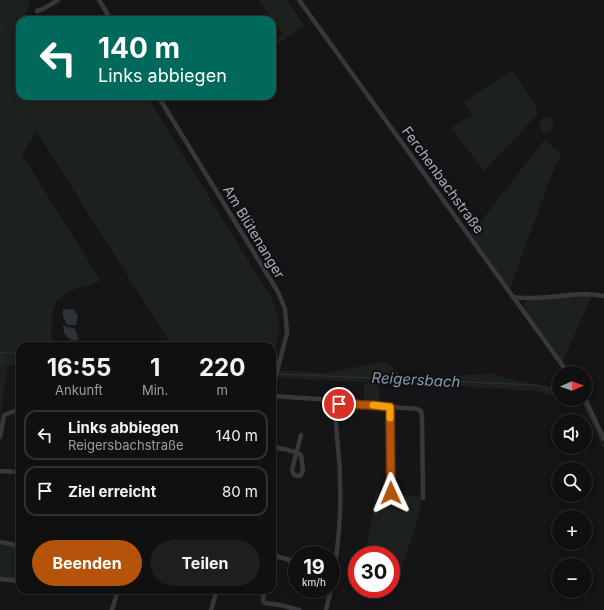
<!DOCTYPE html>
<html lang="de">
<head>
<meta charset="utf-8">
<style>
	body { margin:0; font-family:Inter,sans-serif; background:#1e1e1f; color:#f1f3f6; height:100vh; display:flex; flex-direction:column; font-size:15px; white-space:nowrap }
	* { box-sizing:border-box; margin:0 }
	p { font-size:13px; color:#9c9d9f }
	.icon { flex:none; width:22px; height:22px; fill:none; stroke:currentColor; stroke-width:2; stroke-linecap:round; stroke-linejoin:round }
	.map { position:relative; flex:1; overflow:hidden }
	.drawer { position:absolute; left:16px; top:342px; width:260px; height:252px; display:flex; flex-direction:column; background:#101011; border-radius:12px; box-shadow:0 2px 6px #0003,0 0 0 1px #303031 }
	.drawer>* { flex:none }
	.guide { position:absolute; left:16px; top:16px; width:260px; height:84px; border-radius:12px; box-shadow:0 2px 6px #0003,0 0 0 1px #303031; background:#00695c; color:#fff; overflow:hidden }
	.needle { width:26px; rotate:88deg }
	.buttons { position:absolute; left:552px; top:366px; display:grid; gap:8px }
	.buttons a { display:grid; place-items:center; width:40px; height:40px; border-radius:50%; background:#101011; box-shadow:0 2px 6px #0003,0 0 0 1px #303031; font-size:20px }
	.speed { position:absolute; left:288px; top:546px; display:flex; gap:8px; font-size:20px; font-weight:700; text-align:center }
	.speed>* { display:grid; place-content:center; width:52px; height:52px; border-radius:50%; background:#101011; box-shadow:0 2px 6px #0003,0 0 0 1px #303031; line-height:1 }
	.speed small { font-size:10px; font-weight:400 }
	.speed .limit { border:6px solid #d22; background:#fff; color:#111 }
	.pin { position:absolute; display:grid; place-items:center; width:34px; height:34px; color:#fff; margin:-17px; border:2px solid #fff; border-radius:50%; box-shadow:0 1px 4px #0007 }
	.me { position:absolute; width:44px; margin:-22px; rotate:359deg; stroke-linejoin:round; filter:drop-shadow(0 0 3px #0008) }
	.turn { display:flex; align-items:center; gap:14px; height:84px; padding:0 16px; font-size:18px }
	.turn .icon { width:52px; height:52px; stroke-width:2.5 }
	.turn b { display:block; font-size:28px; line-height:34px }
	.eta { display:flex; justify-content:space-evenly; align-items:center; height:68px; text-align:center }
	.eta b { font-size:24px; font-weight:700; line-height:28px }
	.cta { display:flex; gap:8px; margin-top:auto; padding:8px 16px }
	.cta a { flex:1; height:46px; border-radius:24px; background:#b45309; color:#fff; font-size:16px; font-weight:700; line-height:46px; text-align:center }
	.cta a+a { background:#1e1e1f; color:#f1f3f6 }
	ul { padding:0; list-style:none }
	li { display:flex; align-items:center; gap:12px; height:50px; margin:0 8px 6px; padding:0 8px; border:2px solid #303031; border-radius:12px }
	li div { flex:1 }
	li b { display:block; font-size:15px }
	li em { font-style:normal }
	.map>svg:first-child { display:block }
	.built { fill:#212224 }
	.green { fill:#1c211d }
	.water { fill:#2d3439 }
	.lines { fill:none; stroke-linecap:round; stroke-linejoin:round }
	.stream { stroke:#2d3439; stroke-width:1 }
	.minor { stroke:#37383b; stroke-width:4.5 }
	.route-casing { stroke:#753606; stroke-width:10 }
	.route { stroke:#b45309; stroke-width:7 }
	.slow { stroke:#f59e0b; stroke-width:7 }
	.labels { text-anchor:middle; stroke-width:4; stroke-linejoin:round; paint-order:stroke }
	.street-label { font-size:14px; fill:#a9adb5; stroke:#101012 }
	.water-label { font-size:15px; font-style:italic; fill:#849aac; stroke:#101012 }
</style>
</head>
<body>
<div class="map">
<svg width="604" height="610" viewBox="0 0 604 610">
	<rect width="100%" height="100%" fill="#151517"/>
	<path class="built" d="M0,18L8,20L0,43Z"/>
	<path class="green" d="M0,0H30L25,20H20V42L15,61L20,59V96H147L271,298C283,322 280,332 272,356V346H172L37,132L22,155L101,281L70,291L57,301L52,314L51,335L55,346H20V365H8L6,375L0,418V43L8,21L0,18Z
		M259,0H287L305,26L272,47V42L283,35Z
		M513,70L536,106L538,114L484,171L451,128L472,115L464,101Z
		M546,117H550L554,121C553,127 550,132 544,134L542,132L539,123Z
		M545,139L561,154L548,184L510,289L471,234Z
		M592,295L562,363L525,311L524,303L527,300Z
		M385,361L400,374L411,377L494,374L505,378L559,389V399H581L570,405L543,392L467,387L446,384V387L272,377V370L328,373Z
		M364,383L378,384L380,404L364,402Z
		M376,491L422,497L420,512L396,586L391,584V555H363L368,541Z
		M0,545L20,548V580L0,578Z"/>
	<path class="water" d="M63,309L74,310L78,316L76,325H67L63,316Z
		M63,324L67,327L74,328L79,339C72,343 68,338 64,333Z"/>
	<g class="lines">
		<path class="stream" d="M0,352L20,354
			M0,364L2,360L1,352
			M279,374L536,385L559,392
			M582,399L604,447"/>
		<path class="minor" d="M99,0L111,20
			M299,0L568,373
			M37,11L43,9L58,0
			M158,96L278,292L285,309L287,333L272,391
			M513,297C543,302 574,290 604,296
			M272,396L332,400C335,411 336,424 337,436C343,487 341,538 331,588
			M585,399L604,439
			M333,404L368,405L417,409L421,411L422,416L423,498
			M390,407L391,493
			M0,437L4,415L20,409
			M272,447C282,449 292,449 301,455L303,471L301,475L298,476L294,475L292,470L301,435
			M0,471L20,472
			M0,542L20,546
			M272,561L273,558L276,556L297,562
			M0,579L20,581
			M264,590L263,601L265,603L280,605L299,610
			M112,610L118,590
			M211,610L217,590
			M326,610L331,589"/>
	</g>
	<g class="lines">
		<g class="route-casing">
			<path id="route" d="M339,404L368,405L390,407L391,493"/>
		</g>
		<use href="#route" class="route"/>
		<path class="slow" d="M373,405L390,407V418"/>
	</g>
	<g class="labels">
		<g class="street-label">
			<text transform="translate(443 180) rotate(54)" y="5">Ferchenbachstraße</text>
			<text transform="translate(254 232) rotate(59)" y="5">Am Blütenanger</text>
		</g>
		<g class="water-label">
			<text transform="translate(416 380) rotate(3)" y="5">Reigersbach</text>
		</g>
	</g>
</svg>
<div class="buttons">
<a><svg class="needle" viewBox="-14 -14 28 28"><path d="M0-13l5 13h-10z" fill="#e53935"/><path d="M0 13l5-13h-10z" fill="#9c9d9f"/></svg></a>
<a><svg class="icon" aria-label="sound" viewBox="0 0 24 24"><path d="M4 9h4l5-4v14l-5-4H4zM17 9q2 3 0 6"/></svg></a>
<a><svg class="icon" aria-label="search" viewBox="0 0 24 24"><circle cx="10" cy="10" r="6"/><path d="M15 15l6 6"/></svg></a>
<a>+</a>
<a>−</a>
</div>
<div class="speed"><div>19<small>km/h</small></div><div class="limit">30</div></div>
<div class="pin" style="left:339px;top:404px;background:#d93025"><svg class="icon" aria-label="arrive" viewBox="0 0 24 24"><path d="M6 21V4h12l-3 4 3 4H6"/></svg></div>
<svg class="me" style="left:391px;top:493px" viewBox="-20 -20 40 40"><path d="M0-17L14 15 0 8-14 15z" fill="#b45309" stroke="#fff" stroke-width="4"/></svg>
<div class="guide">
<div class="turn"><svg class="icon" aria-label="left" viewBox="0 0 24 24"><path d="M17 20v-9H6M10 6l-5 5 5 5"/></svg><div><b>140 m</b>Links abbiegen</div></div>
</div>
<section class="drawer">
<div class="eta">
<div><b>16:55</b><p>Ankunft</p></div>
<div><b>1</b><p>Min.</p></div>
<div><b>220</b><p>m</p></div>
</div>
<ul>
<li><svg class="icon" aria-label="left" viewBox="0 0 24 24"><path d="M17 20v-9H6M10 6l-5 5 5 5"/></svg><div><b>Links abbiegen</b><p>Reigersbachstraße</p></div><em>140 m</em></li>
<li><svg class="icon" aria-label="arrive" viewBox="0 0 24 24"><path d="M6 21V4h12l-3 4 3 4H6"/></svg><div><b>Ziel erreicht</b></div><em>80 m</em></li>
</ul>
<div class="cta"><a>Beenden</a><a>Teilen</a></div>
</section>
</div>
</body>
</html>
